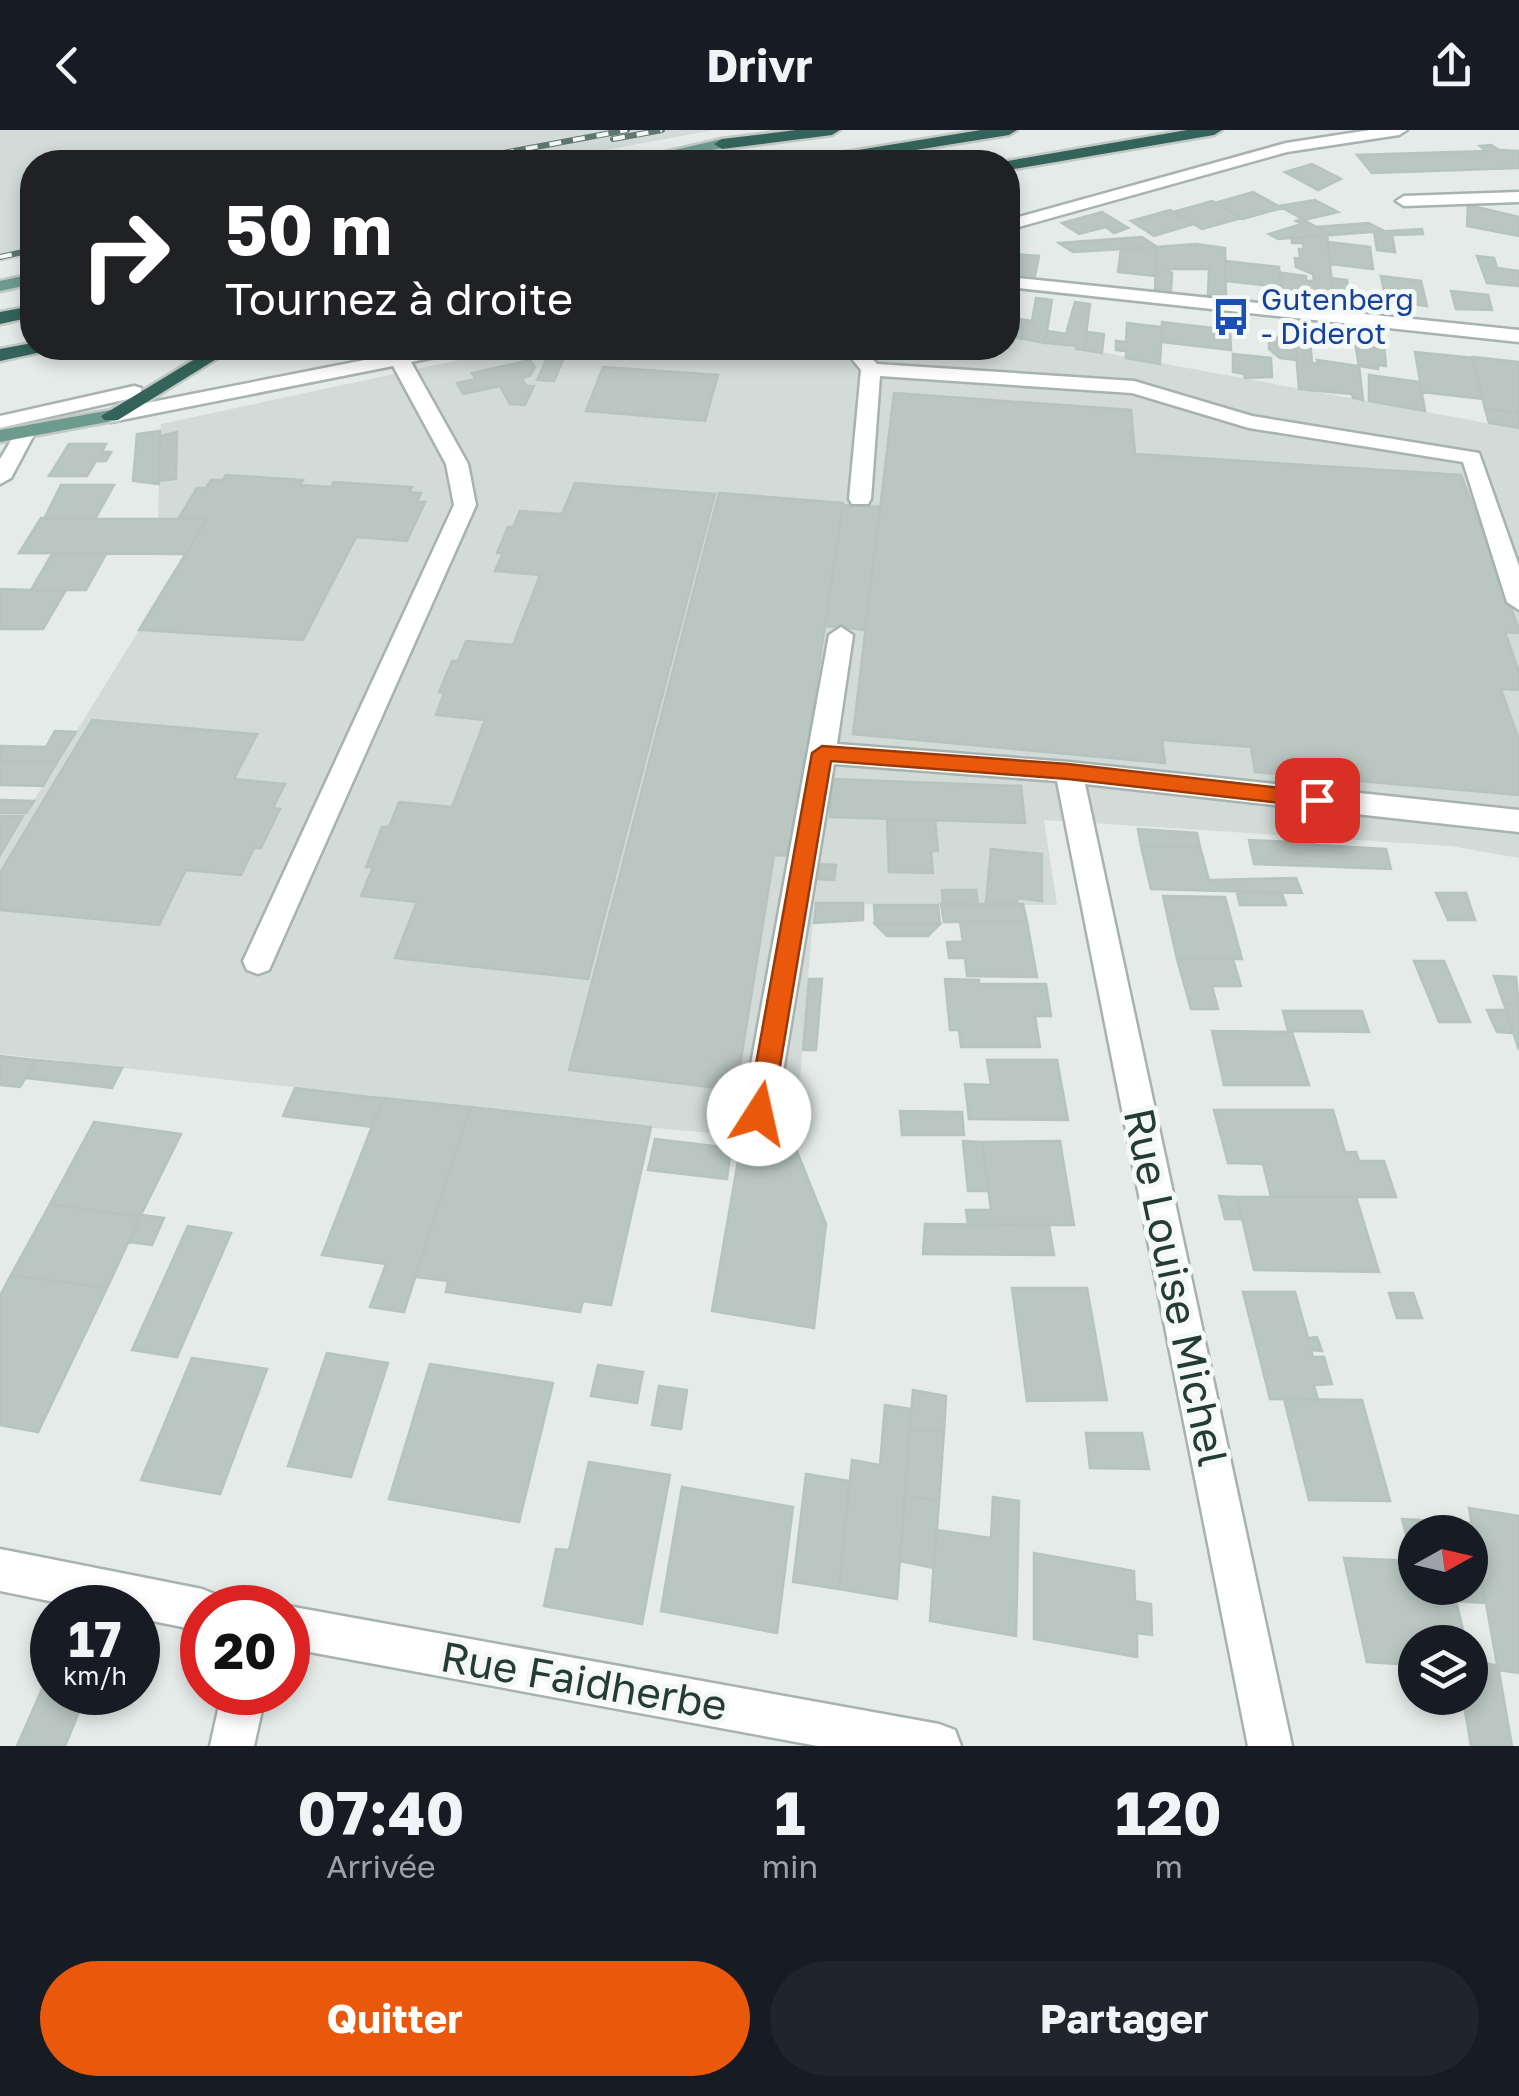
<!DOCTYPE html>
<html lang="fr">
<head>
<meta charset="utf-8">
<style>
	body { margin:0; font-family:"Golos Text",sans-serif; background:#20242c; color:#f1f3f6; height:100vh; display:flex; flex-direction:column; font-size:38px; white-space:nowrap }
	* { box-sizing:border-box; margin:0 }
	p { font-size:32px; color:#9ea1a6 }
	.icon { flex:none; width:55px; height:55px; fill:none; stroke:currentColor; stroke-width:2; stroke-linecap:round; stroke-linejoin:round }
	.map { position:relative; height:1616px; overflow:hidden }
	.panel { display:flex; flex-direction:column; background:#171b24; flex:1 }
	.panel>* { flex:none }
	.banner { position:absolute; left:20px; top:20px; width:1000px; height:210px; border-radius:40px; box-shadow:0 5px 15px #0003; background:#202124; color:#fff; overflow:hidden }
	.needle { width:65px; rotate:82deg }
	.tools { position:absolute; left:1398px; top:1385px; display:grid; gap:20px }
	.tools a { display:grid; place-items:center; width:90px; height:90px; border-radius:50%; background:#171b24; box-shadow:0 5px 15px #0003; font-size:50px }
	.speed { position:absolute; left:30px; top:1455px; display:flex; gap:20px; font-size:50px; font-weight:700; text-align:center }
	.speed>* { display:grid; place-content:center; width:130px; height:130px; border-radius:50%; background:#171b24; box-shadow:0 5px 15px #0003; line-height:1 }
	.speed small { font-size:25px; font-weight:400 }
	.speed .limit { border:15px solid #d22; background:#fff; color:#111 }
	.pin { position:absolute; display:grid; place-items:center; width:85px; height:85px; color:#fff; margin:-42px; border-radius:20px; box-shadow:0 5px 15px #0006 }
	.me { position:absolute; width:110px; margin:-55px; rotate:10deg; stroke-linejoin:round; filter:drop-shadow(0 0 8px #0008) }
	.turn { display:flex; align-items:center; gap:35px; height:210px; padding:0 40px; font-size:45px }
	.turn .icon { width:130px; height:130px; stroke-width:2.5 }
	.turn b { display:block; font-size:70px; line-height:85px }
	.eta { display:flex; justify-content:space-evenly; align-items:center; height:170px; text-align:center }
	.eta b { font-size:60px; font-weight:700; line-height:70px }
	.button { display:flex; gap:20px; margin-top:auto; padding:20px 40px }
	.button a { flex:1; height:115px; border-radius:60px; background:#ea580c; color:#fff; font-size:40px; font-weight:700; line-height:115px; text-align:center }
	.button a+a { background:#20242c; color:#f1f3f6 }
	header { display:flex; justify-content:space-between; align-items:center; height:130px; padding:0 40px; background:#171b24; font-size:45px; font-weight:700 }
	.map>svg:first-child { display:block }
	.built { fill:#d2dbd7 }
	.building { fill:#b9c6c1; stroke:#b7c4be; stroke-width:2.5 }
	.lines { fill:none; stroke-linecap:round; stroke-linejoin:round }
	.minor-casing { stroke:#a7b3af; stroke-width:5 }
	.major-casing { stroke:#c2c8c6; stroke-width:5 }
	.highway-casing { stroke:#c2c8c6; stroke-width:5 }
	.minor { fill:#fff; fill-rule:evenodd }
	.major { fill:#6d9c8f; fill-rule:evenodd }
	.highway { fill:#346459; fill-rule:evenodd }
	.rail-casing { stroke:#607670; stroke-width:6 }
	.rail { stroke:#f4f8f6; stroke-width:4; stroke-dasharray:12; stroke-linecap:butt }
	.route { fill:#ea580c; stroke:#983908; stroke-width:2.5 }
	.labels { text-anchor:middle; stroke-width:10; stroke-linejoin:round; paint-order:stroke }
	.far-transit-label { font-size:30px; fill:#164399; stroke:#f4f8f6; text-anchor:start }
	.near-street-label { font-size:42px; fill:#253b35; stroke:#f4f8f6 }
</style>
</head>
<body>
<header><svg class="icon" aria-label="back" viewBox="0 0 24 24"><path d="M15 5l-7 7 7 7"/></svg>Drivr<svg class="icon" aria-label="share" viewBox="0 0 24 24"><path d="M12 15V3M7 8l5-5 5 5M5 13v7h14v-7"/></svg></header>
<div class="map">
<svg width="1519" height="1616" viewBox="0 0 1519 1616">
	<rect width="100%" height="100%" fill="#e4ebe8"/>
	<path class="built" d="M0,0H714L541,32H32V126L0,132Z
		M1008,205L1519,299V728L1451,716L1044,690L1057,775L814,774L795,1010L655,998L0,924V725L207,390L158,388L161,294L516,218H1008Z"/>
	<path class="building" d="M1491,15L1499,20L1519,21V38L1372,43L1357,25L1486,21L1480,16Z
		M1312,34L1341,49L1318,60L1285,42Z
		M1253,62L1282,78L1243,89L1215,73Z
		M1315,70L1338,82L1304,90L1279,76Z
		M1212,71L1241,88L1202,99L1173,82Z
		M1468,75L1519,87V106L1467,96Z
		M1170,80L1194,94L1154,106L1131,91Z
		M1102,82L1128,98L1114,103L1106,97L1079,104L1062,93Z
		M1302,89L1331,105L1278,109L1269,104L1302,94L1296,91Z
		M1369,93L1384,101L1331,105L1317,97Z
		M1422,99L1423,104L1392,105L1395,122L1377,120L1374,102Z
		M1327,105L1334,173L1297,169L1298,174L1282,173V143L1306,146V151H1314L1313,144L1296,137L1295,128L1300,129L1299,119H1304L1303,113H1292V108Z
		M1142,107L1157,117L1073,122L1059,113Z
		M1328,112L1370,117L1373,139L1330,134Z
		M1196,114L1225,118L1226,166L1208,165L1209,139H1166L1172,143L1171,160L1155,159L1157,117Z
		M1157,117L1156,146L1118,142L1121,119Z
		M1012,124L1039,126L1035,146L1008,143V126Z
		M1477,126L1494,128L1497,138L1519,141V156L1487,153Z
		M1225,131L1279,137L1281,157L1225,151Z
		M1381,146L1421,151L1427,176L1386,171Z
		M1331,148L1347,150L1349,167L1334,165Z
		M1451,161L1488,165L1492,180L1456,179Z
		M1036,168L1052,170L1045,213L1008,206L1010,188L1032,191Z
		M1075,172L1090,174L1084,220L1076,219L1077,216L1045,213L1047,201L1066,204Z
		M1162,192L1230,200L1231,220L1161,212Z
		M1127,193L1162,197L1160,234L1126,228V221L1116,220V211L1126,212Z
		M1294,197L1309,198L1312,233L1318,234L1317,230L1359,236L1363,270L1353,268L1352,264L1299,259Z
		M1087,202L1104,204L1102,223L1084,220Z
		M1269,207L1296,209L1297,230L1280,228L1269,219Z
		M1355,212L1384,215L1386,236L1378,235V239L1359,236Z
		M568,218L554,251L537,250L550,222Z
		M1415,222L1473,228L1484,269L1422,262Z
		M1233,224L1271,228L1272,247L1245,248L1244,244L1233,242Z
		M1473,227L1519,232V283L1485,279Z
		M530,230L535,237L530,246L522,248L526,256H534L525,275L510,274L500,256L463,264L457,253L475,249L472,243Z
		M603,237L718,245L705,291L586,281Z
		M1369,245L1420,252L1425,281L1369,271Z
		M894,263L1131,280L1135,324L1461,345L1519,499V503L1505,502L1519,542V560L1501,559L1519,610V665L1255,642L1251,617L1162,610L1165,633L853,604Z
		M1485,279L1519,283V298L1489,293Z
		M160,301L159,354L133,351L137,304Z
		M177,302L176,349L159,351L160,306Z
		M69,314H106L102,322H111L106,331H96L87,346H49Z
		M226,345L303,350L300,355L331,357L334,352L412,357L409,362L421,363L417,372H425L407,411L356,407L303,510L139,500L207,389H178L197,358H206L211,350H223Z
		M575,353L715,364L588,849L395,828L417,772L361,766L373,737H366L382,697H389L399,672L452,677L485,590L436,585L444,563L439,562L452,531H458L466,511L513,515L540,445L495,441L503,423H497L508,397H513L520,381L562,384Z
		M61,355H114L95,389H44Z
		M719,363L843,373L791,726L774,725L736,960L569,940Z
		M843,375L880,377L865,500L825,496Z
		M41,388L44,389H207L186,424L19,423Z
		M52,424H106L86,460H31Z
		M0,459L31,460H66L43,499H0Z
		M92,590L257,604L234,649L285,654L273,678L280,679L261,718H254L241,745L186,740L159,795L0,780V743Z
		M55,601L76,602L57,632H0V616L46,617Z
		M0,632H57L43,656L0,655Z
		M832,649L1021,656L1025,693L830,687Z
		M0,670L34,671L26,683H0Z
		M0,686H23L0,725Z
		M887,689L935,690L938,721H931L933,743L889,742Z
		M1138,699L1197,703L1200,717L1141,716Z
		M1295,709L1315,711V715L1386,719L1391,739L1254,734L1249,710L1295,712Z
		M1141,716L1200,717L1209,750L1296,748L1302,763L1151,759Z
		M991,719L1042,724V771L1017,768V774L986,772Z
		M819,734L836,735L834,750L818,749Z
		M942,760H976L978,774H943Z
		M1237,763L1282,764L1286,775H1240Z
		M1436,763H1466L1475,790H1448Z
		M1163,766L1225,767L1242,829H1177Z
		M816,773H863V790L814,793Z
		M941,774H1023L1027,792H944Z
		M874,775H938L940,794H875Z
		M960,792H1027L1037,847L967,846L965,828H949L947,812H963Z
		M875,794H940L928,806H887Z
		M1177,829H1233L1241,856H1212L1218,879H1191Z
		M1414,831H1444L1470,892H1439Z
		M1494,846L1516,847L1519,876L1504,874Z
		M809,849H822L816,920H803Z
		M945,849L979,850V854H1046L1051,886H1035L1040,917H961L959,900H950Z
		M1504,874L1519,876V920L1506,880Z
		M1487,880H1506L1513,903L1497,902Z
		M1283,881H1362L1369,902L1288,901Z
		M1212,901L1292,902L1309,955H1224Z
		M0,926L36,930L20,957L0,955Z
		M36,930L122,938L112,958L26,948Z
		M987,930H1057L1068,990L969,989L965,954L991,955Z
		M295,958L370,967L383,968L372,997L283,986Z
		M383,968L470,977L404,1182L370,1177L386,1134L322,1125Z
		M470,977L651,997L611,1175L583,1171L580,1182L446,1162L448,1151L416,1147Z
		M1214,980H1333L1345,1022H1356L1359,1031H1384L1396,1067H1271L1263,1034L1228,1033Z
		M900,981L962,982L964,1005H902Z
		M94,992L181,1004L140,1087L50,1074Z
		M742,1008L794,1014L826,1094L814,1198L712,1181Z
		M655,1009L731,1018L727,1049L648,1040Z
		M963,1011L982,1012L989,1061H968Z
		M1060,1011L1074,1095L968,1094L966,1080H991L982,1012Z
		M1219,1066L1237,1067L1241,1089H1225Z
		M1237,1067H1356L1379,1142L1254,1140Z
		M50,1074L140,1087L107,1158L11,1145Z
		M142,1085L164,1088L152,1115L129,1112Z
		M925,1094L1049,1095L1054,1125L923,1124Z
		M188,1096L231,1103L177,1227L132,1220Z
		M11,1145L107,1158L38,1302L0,1295V1166Z
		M1012,1158H1087L1107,1270L1027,1271Z
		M1243,1162H1295L1308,1208L1317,1207L1322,1221L1311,1220L1313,1227H1324L1332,1254L1314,1255L1318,1270L1270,1269Z
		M1389,1163H1413L1422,1188H1397Z
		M327,1223L388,1233L351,1347L288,1336Z
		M192,1228L267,1239L220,1364L141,1350Z
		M430,1234L553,1253L519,1392L389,1369Z
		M598,1235L643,1242L637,1273L591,1266Z
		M659,1256L687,1260L681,1299L652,1295Z
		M913,1260L946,1266L944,1301L910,1300Z
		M1284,1269L1362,1270L1390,1371L1309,1370Z
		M885,1275L911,1279L897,1469L839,1459L852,1330L880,1335Z
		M910,1300L944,1301L939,1371L905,1365Z
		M1086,1303H1142L1149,1339L1090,1338Z
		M589,1332L670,1345L642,1494L544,1476L556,1419L569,1420Z
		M806,1344L849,1351L839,1459L793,1452Z
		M682,1357L793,1377L777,1503L661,1481Z
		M905,1365L939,1371L934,1438L900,1431Z
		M993,1367L1019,1371L1016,1506L930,1491L936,1400L991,1408Z
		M1469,1378L1519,1386V1543L1498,1540Z
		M1402,1389L1471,1393L1479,1434H1470V1402H1415L1413,1431Z
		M1034,1423L1134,1441L1135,1471L1151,1474L1152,1505L1137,1503V1527L1034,1509Z
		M1344,1428L1415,1431V1458H1470V1434H1479L1485,1473L1456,1471L1466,1512H1415V1535L1367,1532Z
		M1482,1532L1498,1536L1512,1616H1471L1463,1569H1473L1470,1550L1484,1544Z
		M43,1557L52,1559V1562L86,1565L65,1616H17Z"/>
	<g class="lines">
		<g class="minor-casing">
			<path id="minor" d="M1370,0H1407L1399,5L1287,22L1008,100V90L1286,13Z
				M1519,62V72L1404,76L1396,71L1404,66Z
				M1008,147L1519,200V212L1008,157Z
				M426,218H463L460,222L411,232L468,334L476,375L273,831L269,840L258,844L247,840L243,831L454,375L446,334L393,236L111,292L101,286L111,280Z
				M843,218H862L877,234L1134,251L1252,286L1479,323L1519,436V480L1507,472L1463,332L1249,298L1132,263L880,246L871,369L868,374H852L849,369L861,240Z
				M134,256L141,258V266L0,298V286Z
				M26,295L36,301L11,348L0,354V329L19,297Z
				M841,497L853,505L837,614L1069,632L1519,680V702L1085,654L1292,1616H1248L1057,651L834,634L776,984L771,995L759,999L747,995L742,984L829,505Z
				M0,1419L202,1459L217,1465L222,1478H202V1501L138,1488V1478H84L0,1461Z
				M288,1476L939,1594L955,1600L961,1616H818L288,1518V1478H284Z
				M222,1562H266L254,1616H210Z"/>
		</g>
		<g class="major-casing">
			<path id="major" d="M722,9L730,14L727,17L652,32H623Z
				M32,144V154L0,161V151Z
				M111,280L121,286L118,290L0,312V300Z"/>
		</g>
		<g class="highway-casing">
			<path id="highway" d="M796,0H840L832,5L722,19L714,14L722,9Z
				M981,0H1017L1009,5L841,32H807L815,27Z
				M1187,0H1222L1214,5L1008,40V32H1002Z
				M32,176V187L0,194V182Z
				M32,213V218H45L42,222L0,231V219Z
				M213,218H242L218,228L118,290H104L101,286Z"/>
		</g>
		<use href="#minor" class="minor"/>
		<use href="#major" class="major"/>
		<use href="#highway" class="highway"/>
		<g class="rail-casing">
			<path id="rail" d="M613,9L662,0
				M455,32L627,0
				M0,127L32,120"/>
		</g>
		<use href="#rail" class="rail"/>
	</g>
	<path class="route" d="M822,616L1068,634L1317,662L1328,670L1317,677L1068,649L831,631L772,984L768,992L759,995L750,992L747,984L812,623Z"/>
	<defs>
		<g id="bus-bare" transform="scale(3)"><path d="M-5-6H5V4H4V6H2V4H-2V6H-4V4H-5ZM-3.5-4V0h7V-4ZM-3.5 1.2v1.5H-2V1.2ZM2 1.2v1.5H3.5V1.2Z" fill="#1a4fb4" stroke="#f4f8f6" stroke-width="2.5" paint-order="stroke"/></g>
	</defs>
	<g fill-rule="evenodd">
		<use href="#bus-bare" x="1231" y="187"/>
	</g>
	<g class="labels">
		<g class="far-transit-label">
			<text x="1261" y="180">Gutenberg<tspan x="1261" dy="34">- Diderot</tspan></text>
		</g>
		<g class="near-street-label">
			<text transform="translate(1176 1157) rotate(78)" y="15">Rue Louise Michel</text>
			<text transform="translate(584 1551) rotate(10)" y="15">Rue Faidherbe</text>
		</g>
	</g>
</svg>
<div class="tools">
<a><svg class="needle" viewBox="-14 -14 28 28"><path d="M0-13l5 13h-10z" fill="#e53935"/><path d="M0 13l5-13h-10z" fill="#9ea1a6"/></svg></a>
<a><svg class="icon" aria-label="layers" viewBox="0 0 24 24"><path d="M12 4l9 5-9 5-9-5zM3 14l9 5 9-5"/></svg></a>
</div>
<div class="speed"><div>17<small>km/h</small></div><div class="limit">20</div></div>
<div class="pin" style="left:1317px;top:670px;background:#d93025"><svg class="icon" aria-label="arrive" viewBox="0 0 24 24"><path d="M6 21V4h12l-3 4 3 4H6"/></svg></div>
<svg class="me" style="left:759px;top:984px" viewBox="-20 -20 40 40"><circle r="19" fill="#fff"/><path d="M0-13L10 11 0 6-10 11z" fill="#ea580c"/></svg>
<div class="banner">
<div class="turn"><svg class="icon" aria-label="right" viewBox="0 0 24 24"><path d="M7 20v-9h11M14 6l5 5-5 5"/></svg><div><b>50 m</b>Tournez à droite</div></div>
</div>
</div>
<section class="panel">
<div class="eta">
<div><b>07:40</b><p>Arrivée</p></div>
<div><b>1</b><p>min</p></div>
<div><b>120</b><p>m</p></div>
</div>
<div class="button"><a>Quitter</a><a>Partager</a></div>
</section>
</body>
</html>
